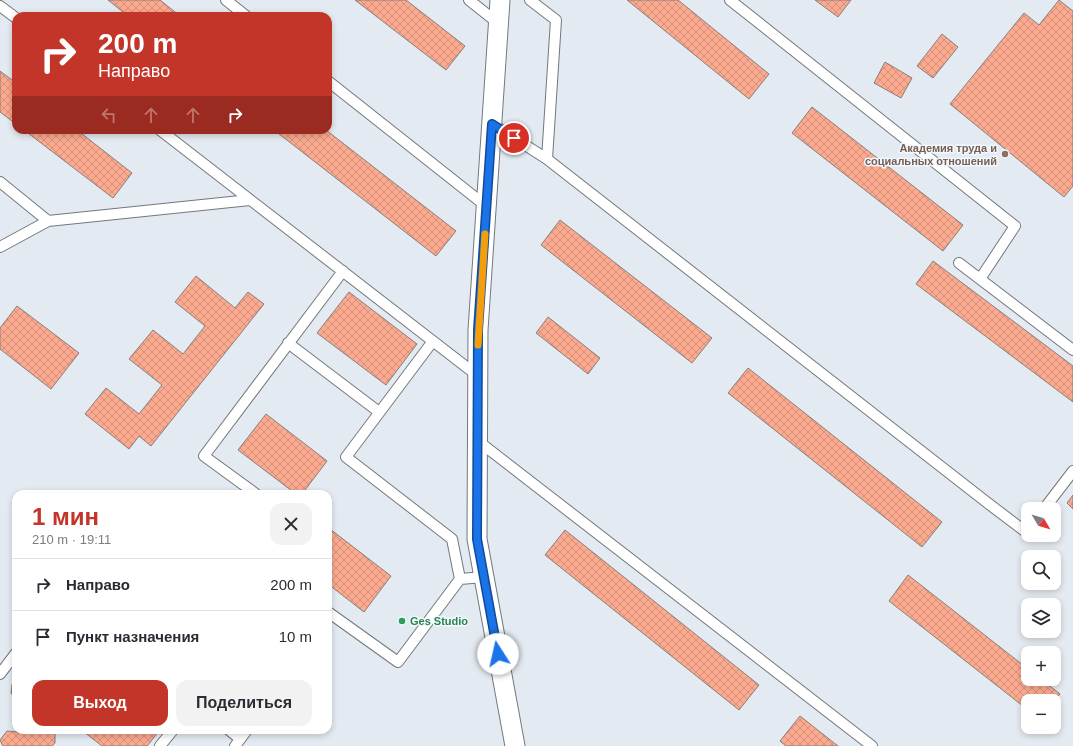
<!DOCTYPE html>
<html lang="ru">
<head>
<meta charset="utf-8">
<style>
	body { margin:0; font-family:Arial,sans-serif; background:#f2f2f3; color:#2b2b33; height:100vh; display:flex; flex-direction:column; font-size:15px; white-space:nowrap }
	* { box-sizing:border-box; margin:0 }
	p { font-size:13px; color:#7c7c81 }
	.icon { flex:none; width:22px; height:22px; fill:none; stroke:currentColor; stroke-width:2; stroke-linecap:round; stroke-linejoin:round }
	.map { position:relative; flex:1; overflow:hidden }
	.drawer { position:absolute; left:12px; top:490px; width:320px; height:244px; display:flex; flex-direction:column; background:#fff; border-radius:12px; box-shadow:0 2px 6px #0003 }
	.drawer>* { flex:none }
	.banner { position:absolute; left:12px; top:12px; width:320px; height:122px; border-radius:12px; box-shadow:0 2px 6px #0003; background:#c23528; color:#fff; overflow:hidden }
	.needle { width:26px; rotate:128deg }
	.fabs { position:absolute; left:1021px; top:502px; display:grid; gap:8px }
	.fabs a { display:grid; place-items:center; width:40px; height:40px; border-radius:8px; background:#fff; box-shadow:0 2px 6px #0003; font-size:20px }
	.pin { position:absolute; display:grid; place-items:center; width:34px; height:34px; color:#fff; margin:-17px; border:2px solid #fff; border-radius:50%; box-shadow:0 1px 4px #0007 }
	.me { position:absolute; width:44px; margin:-22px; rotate:350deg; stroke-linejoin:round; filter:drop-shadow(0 0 3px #0008) }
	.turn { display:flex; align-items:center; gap:14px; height:84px; padding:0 20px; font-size:18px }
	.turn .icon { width:52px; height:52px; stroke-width:2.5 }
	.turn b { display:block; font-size:28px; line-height:34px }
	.lanes { display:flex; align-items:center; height:38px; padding:0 20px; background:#0003; justify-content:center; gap:20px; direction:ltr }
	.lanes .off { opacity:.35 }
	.round { display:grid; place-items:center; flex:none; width:42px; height:42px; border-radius:12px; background:#f2f2f3 }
	.headline { display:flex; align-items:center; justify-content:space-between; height:68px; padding:0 20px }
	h1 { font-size:24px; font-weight:600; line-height:30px; color:#c23528 }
	.cta { display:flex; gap:8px; margin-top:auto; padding:8px 20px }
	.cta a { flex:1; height:46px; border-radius:12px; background:#c23528; color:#fff; font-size:16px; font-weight:600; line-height:46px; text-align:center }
	.cta a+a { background:#f2f2f3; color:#2b2b33 }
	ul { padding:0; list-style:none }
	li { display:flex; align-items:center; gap:12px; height:52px; padding:0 20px; border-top:1px solid #e1e1e2 }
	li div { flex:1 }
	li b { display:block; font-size:15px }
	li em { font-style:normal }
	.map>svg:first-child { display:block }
	.building { fill:url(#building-cross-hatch); stroke:#877f7c }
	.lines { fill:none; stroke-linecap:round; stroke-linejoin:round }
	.lane-casing { stroke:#73787e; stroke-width:12 }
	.street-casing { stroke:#73787e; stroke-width:21 }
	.lane { stroke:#fff; stroke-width:10 }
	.street { stroke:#fff; stroke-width:19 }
	.route-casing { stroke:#114b97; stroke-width:10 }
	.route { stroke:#1a73e8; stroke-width:7 }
	.slow { stroke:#f59e0b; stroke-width:7 }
	.education-dot { fill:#8d6e63; stroke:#f1f8fe; stroke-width:1.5 }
	.leisure-dot { fill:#2e9e5b; stroke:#f1f8fe; stroke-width:1.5 }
	.labels { text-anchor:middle; stroke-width:3; stroke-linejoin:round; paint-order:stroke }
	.education-label { font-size:11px; font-weight:bold; fill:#785e54; stroke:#f1f8fe; text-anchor:end }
	.leisure-label { font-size:11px; font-weight:bold; fill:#27864d; stroke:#f1f8fe; text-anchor:start }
</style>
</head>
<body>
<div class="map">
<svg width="1073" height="746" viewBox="0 0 1073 746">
	<defs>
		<pattern id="building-cross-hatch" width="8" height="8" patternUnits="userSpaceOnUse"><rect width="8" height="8" fill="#fbaa90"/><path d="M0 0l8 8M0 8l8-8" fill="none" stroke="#d6917b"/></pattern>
	</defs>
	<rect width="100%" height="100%" fill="#e4eaf1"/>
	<path class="building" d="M108,0H160L180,16H128Z
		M355,0H406L465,46L446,70Z
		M627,0H678L769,74L749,99Z
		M815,0H851L838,17Z
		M1059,0L1073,11V186L1064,197L950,104L1024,13L1039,25Z
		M942,34L958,47L933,78L917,66Z
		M885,62L912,78L901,98L874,83Z
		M0,71L16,83V124L0,112Z
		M812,107L963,225L943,251L792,133Z
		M24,130H77L132,173L113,198Z
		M274,130H326L456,231L436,256Z
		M560,220L712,338L692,363L541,245Z
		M933,261L1073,366V402L916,284Z
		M196,276L235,308L248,292L264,304L151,446L139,436L129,449L85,414L106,388L139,414L162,385L129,359L153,330L183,354L205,326L175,302Z
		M349,292L417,344L386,385L317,333Z
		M17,306L79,353L51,389L0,349V328Z
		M548,317L600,358L588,374L536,333Z
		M748,368L942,522L922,547L728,393Z
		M266,414L327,461L302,494H296L238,450Z
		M1073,495V509L1067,503Z
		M330,529L391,576L364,612L328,584V531Z
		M565,530L759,685L739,710L545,555Z
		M908,575L1028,669V679H1041L1060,694L1054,701H1028V710L889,601Z
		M16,681V700L11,693L12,684Z
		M800,716L838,746H786L780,741Z
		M19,730H160L147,746H102L84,732L55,733V743L52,746H3L0,740L7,731L18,732Z"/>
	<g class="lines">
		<g class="lane-casing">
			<path id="lane" d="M226,0L246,16
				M469,0L498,23
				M530,0L556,20L547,159
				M730,0L1015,226L980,279
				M0,6L16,18
				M328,81L486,206
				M492,124L547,159L989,504L1026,532L1028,530
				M160,130L478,376
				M0,182L48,221
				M0,247L48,221L250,200
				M959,263L1073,350
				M288,343L379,412
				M478,441L872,746
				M256,494L204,456L343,271
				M1044,509L1073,471
				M460,579L484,577
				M328,612L398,662L460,579L452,539L346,457L433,341
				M0,674L16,653
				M229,730L240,739
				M160,746L173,730
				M235,746L247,730"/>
		</g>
		<g class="street-casing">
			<path id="street" d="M500,0L478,330L477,539L515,746"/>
		</g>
		<use href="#lane" class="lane"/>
		<use href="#street" class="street"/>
	</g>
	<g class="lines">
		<g class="route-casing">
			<path id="route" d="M498,654L477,539L478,330L492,124L514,138"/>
		</g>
		<use href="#route" class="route"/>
		<path class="slow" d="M478,345L485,234"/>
	</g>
	<circle class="education-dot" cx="1005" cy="154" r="4"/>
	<circle class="leisure-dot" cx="402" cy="621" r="4"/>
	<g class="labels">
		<g class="education-label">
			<text x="997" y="152">Академия труда и<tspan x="997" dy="13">социальных отношений</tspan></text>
		</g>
		<g class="leisure-label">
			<text x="410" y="625">Ges Studio</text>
		</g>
	</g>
</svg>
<div class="fabs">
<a><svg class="needle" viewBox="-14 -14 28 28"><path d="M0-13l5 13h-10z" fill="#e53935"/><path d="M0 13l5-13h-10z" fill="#7c7c81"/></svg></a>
<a><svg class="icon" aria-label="search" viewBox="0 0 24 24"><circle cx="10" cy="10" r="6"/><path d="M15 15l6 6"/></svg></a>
<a><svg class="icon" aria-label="layers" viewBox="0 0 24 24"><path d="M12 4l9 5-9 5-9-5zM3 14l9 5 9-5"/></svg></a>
<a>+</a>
<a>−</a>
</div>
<div class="pin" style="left:514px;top:138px;background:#d93025"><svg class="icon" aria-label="arrive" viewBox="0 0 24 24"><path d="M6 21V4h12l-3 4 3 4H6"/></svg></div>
<svg class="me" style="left:498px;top:654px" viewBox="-20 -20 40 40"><circle r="19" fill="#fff"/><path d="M0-13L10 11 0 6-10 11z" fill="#1a73e8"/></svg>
<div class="banner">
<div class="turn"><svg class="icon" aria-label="right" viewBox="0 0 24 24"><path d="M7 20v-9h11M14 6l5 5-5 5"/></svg><div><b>200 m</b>Направо</div></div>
<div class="lanes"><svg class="icon off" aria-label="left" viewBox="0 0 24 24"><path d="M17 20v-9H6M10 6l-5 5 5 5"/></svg><svg class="icon off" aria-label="ahead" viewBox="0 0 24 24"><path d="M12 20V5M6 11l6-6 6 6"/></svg><svg class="icon off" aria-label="ahead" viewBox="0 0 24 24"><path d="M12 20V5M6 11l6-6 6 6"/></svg><svg class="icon" aria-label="right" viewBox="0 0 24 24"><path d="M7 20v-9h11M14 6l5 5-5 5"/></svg></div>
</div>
<section class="drawer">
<div class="headline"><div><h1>1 мин</h1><p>210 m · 19:11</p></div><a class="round"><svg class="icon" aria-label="close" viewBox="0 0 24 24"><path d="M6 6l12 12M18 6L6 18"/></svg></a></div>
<ul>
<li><svg class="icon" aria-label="right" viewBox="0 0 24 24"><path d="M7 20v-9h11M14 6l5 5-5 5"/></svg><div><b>Направо</b></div><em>200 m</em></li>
<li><svg class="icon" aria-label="arrive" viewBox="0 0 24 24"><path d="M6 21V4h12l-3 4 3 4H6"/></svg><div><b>Пункт назначения</b></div><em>10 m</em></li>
</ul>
<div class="cta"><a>Выход</a><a>Поделиться</a></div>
</section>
</div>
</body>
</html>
